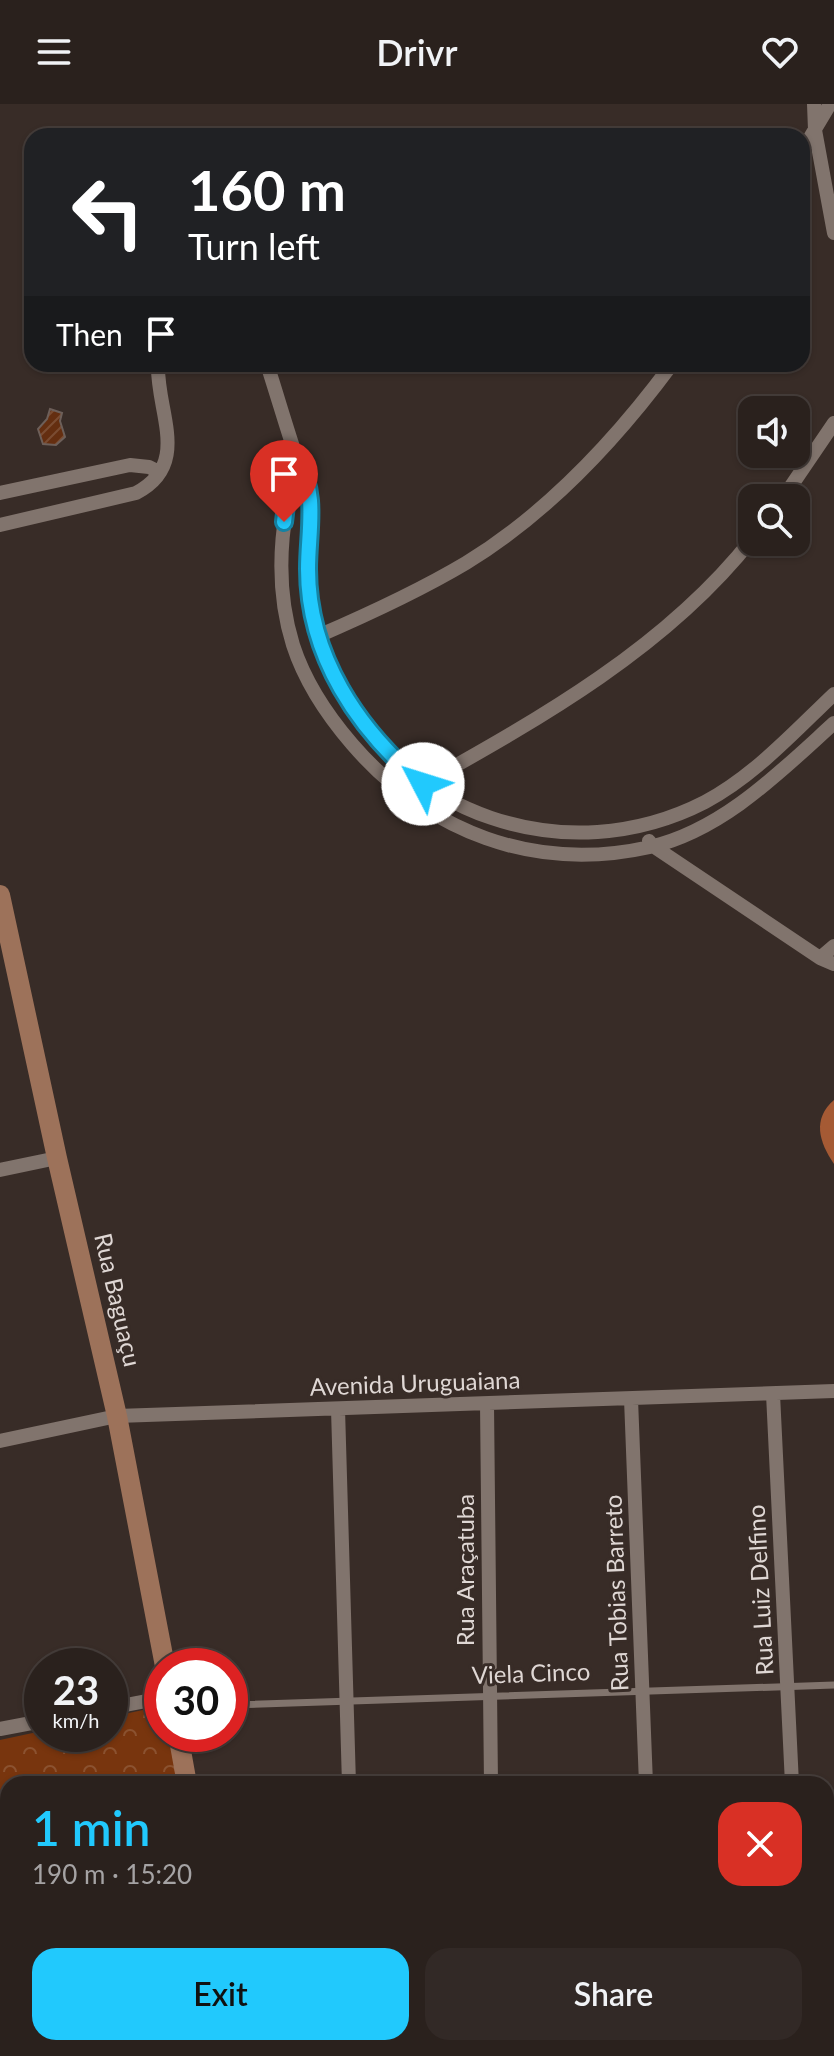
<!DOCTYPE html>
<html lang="en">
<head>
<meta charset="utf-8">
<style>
	body { margin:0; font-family:Lato,sans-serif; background:#322926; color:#f1f3f6; height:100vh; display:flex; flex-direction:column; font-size:30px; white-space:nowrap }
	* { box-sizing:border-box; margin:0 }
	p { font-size:26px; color:#a5a3a4 }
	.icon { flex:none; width:44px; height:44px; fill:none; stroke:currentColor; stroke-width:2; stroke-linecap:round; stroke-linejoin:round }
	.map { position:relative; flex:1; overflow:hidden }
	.panel { position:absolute; left:0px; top:1672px; width:834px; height:280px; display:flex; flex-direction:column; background:#2a211d; border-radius:24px 24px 0 0; box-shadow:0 2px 6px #0004,0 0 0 2px #463e3b }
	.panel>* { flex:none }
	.top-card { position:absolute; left:24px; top:24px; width:786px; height:244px; border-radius:24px; box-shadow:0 2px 6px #0004,0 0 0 2px #463e3b; background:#202124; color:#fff; overflow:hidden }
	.fabs { position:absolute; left:738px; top:292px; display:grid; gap:16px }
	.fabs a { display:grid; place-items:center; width:72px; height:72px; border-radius:16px; background:#2a211d; box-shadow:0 2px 6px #0004,0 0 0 2px #463e3b; font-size:40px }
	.speed { position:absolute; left:24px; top:1544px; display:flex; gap:16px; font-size:40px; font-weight:700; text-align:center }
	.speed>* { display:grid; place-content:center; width:104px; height:104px; border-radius:50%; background:#2a211d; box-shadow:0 2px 6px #0004,0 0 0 2px #463e3b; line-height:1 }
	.speed small { font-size:20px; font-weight:400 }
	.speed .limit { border:12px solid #d22; background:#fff; color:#111 }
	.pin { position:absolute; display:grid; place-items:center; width:68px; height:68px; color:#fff; margin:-82px -34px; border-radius:50% 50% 50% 0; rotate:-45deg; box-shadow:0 0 8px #0007 }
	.pin .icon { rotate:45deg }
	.me { position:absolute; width:88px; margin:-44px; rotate:310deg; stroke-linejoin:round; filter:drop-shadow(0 0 6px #0008) }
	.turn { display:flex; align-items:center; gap:28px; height:168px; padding:0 32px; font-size:36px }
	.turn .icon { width:104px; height:104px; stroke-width:2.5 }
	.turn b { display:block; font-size:56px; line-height:68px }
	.then { display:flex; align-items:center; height:76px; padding:0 32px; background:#0003; gap:16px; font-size:30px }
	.round { display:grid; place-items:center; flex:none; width:84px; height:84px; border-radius:24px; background:#322926 }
	.overview { display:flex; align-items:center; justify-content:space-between; height:136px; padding:0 32px }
	h1 { font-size:48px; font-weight:600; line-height:60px; color:#21c9fd }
	.cta { display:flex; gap:16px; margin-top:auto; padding:16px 32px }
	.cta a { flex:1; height:92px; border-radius:24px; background:#21c9fd; color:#111; font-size:32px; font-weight:600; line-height:92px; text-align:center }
	.cta a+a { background:#322926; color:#f1f3f6 }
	header { display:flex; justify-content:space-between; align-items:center; height:104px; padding:0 32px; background:#2a211d; font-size:36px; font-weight:600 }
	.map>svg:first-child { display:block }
	.forest { fill:url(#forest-crowns) }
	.water { fill:#a55a34 }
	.building { fill:url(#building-hatch); stroke:#6d5f59; stroke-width:2 }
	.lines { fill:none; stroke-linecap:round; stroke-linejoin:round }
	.service { stroke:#81746d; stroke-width:7 }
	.minor { stroke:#81746d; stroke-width:14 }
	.secondary { stroke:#9d725a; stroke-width:20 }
	.route-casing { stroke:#1583a4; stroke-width:20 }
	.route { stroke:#21c9fd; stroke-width:14 }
	.labels { text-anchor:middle; stroke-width:6; stroke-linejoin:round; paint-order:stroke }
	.street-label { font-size:24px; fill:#dfd7d4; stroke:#382c27 }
</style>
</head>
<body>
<header><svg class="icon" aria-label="menu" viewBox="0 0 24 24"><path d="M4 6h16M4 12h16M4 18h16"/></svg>Drivr<svg class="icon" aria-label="heart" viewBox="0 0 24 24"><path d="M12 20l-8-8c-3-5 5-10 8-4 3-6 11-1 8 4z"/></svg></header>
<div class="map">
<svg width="834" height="1952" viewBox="0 0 834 1952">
	<defs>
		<pattern id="forest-crowns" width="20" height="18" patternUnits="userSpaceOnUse" patternTransform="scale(2)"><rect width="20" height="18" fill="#78350e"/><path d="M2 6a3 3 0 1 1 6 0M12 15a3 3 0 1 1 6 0" fill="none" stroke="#8b5230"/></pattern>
		<pattern id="building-hatch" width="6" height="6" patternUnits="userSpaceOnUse" patternTransform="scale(2)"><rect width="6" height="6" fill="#642e10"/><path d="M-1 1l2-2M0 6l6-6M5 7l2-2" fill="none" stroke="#7a4c32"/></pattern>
	</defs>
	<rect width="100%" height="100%" fill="#382c27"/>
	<path class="forest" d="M162,1602V1630H172L180,1680H8V1761H0V1636L42,1627V1630H110V1613Z"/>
	<path class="water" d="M834,996V1060C819,1038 812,1015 834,996Z"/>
	<path class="building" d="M50,305L62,309L60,317L65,333L56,341L43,340L38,325L47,315Z"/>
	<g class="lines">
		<path class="service" d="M230,1601L834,1581
			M826,1866L834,1865"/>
		<path class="minor" d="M814,0L815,26L834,129
			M802,47L830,0
			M267,260C277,291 286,322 296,352C301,366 309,377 311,391C313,408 308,424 308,440C306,484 314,529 332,569C396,712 567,769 705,698C754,672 794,628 834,590
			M298,357C280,417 274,480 293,541C305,578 327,611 352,640C428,728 534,769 650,743C723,726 780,668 834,619
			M0,389L130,361L149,363L159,368
			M783,394L834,319
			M0,421L136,389C192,360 156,307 158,260
			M318,532C369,510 419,487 466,459C548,409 615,337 672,260
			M423,680C541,614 667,543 752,435
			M649,737L653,742L820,854L834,860
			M820,854L834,842
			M0,1066L57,1054
			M773,1290L792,1680
			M631,1295L646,1680
			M487,1300L491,1680
			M338,1305L349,1680
			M0,1337L117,1312L834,1287
			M110,1604L162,1594
			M0,1625L42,1617
			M0,1773H8
			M354,1944V1952
			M500,1944V1952
			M653,1944V1952
			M799,1944V1952"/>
		<path class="secondary" d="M0,791L57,1054L117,1312L165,1562
			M178,1630L187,1680
			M208,1944V1952"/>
	</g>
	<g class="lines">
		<g class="route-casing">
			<path id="route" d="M284,418L287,393L298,357C318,391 308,427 308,465C308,552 358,626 423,680"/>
		</g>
		<use href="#route" class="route"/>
	</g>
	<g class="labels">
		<g class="street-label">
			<text transform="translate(117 1196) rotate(77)" y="8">Rua Baguaçu</text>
			<text transform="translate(415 1280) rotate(-2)" y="8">Avenida Uruguaiana</text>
			<text transform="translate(466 1466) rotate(-90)" y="8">Rua Araçatuba</text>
			<text transform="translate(761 1486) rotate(-93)" y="8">Rua Luiz Delfino</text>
			<text transform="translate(617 1489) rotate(-92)" y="8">Rua Tobias Barreto</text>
			<text transform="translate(531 1570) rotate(-2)" y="8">Viela Cinco</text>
		</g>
	</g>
</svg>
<div class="fabs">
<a><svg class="icon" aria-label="sound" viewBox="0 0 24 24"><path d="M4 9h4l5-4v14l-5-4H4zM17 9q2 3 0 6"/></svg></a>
<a><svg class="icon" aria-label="search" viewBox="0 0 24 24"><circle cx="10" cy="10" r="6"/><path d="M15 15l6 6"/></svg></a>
</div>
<div class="speed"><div>23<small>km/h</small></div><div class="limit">30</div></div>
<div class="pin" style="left:284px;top:418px;background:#d93025"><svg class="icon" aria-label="arrive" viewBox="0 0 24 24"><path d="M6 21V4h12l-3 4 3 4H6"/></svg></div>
<svg class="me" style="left:423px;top:680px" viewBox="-20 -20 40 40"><circle r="19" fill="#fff"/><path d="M0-13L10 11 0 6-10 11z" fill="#21c9fd"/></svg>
<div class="top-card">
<div class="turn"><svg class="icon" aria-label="left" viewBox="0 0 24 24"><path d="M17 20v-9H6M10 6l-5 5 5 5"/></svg><div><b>160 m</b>Turn left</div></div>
<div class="then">Then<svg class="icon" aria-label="arrive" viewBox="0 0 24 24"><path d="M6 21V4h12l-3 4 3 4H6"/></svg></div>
</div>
<section class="panel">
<div class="overview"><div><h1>1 min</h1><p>190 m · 15:20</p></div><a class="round" style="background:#d93025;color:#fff"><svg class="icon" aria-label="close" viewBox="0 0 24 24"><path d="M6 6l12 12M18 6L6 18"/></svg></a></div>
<div class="cta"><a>Exit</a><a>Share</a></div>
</section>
</div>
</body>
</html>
